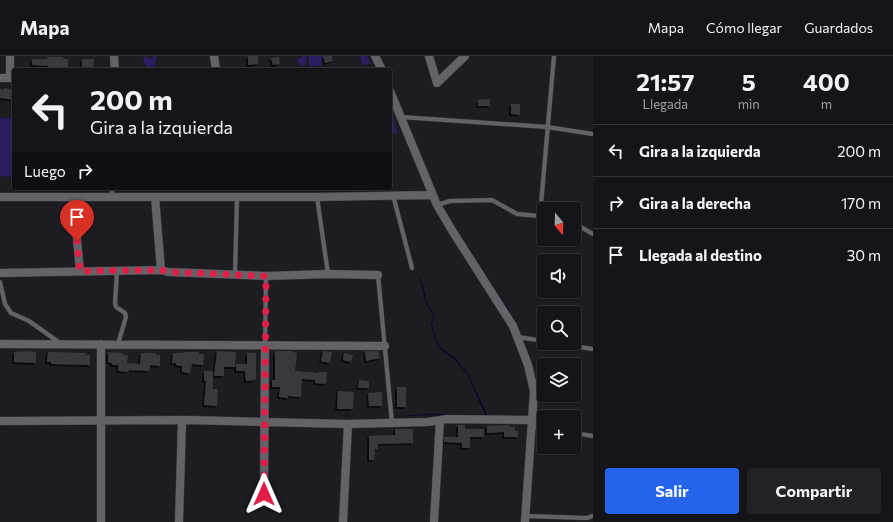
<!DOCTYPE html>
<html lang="es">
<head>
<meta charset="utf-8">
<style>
	body { margin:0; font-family:Commissioner,sans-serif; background:#222226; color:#f1f3f6; height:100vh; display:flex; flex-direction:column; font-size:15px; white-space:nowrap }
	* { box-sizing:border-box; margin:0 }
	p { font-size:13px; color:#9d9fa2 }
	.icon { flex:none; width:22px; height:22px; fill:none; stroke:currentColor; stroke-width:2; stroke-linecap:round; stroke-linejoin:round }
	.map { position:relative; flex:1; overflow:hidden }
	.sheet { display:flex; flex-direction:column; background:#151519; width:300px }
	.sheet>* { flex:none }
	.hud { position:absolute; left:12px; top:12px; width:380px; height:122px; border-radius:4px; box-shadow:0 1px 3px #0004,0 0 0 1px #343438; background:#151519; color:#f1f3f6; overflow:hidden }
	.needle { width:26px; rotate:161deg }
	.buttons { position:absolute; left:537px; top:146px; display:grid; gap:8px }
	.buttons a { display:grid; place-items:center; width:44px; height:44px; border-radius:4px; background:#151519; box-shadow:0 1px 3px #0004,0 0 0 1px #343438; font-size:20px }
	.pin { position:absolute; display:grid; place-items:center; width:34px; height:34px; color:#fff; margin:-41px -17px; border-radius:50% 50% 50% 0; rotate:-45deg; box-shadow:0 0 4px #0007 }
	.pin .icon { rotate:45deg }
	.me { position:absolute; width:44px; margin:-22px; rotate:0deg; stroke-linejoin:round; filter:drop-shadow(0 0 3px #0008) }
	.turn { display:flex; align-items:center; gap:14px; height:84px; padding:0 12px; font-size:18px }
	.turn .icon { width:52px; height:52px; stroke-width:2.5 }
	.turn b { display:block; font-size:28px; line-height:34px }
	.then { display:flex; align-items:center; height:38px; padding:0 12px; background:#0003; gap:8px; font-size:15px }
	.eta { display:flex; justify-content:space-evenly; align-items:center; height:68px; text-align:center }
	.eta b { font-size:24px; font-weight:700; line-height:28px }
	.cta { display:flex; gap:8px; margin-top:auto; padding:8px 12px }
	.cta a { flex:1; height:46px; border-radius:4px; background:#2563eb; color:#fff; font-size:16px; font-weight:700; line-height:46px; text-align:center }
	.cta a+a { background:#222226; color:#f1f3f6 }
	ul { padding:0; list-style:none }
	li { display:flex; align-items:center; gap:12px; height:52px; padding:0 12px; border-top:1px solid #343438 }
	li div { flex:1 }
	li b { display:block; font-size:15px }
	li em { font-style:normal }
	header { display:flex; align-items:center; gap:24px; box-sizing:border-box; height:56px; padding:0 20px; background:#151519; border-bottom:1px solid #343438 }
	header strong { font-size:19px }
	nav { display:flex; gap:22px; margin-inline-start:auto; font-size:14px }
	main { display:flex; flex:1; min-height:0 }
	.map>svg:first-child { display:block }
	.green { fill:#2c1c60 }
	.water { fill:#110133 }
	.building { fill:#39393e; filter:url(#shadow) }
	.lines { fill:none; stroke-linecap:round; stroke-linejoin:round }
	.service-casing { stroke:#3a3a3d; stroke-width:5 }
	.minor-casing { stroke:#3a3a3d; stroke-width:9 }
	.service { stroke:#626268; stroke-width:4 }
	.minor { stroke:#626268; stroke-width:8 }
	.route { stroke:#e11d48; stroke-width:7; stroke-dasharray:0 12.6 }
</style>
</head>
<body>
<header>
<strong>Mapa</strong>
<nav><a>Mapa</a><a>Cómo llegar</a><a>Guardados</a></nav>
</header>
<main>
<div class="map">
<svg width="593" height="466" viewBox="0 0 593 466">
	<defs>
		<filter id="shadow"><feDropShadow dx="-2" dy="2" stdDeviation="0" flood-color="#0009"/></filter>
	</defs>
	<rect width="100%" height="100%" fill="#1c1c21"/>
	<path class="green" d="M145,0L151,3L153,0H157L154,14H145L147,10L143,6Z
		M303,0H323L321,10H309V0L306,2V9L300,10L297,3L303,1Z
		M360,0H367L371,8L362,9Z
		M391,47L397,77L390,79V48Z
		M14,60V121L0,120V61L5,63Z"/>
	<path class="water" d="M444,152L470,196L507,251L521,276L470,196Z
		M416,214L423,229L426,244L435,261L432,267L435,282L440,291L456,303L469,319L487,359L528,360L425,359L396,361L426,358L485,359L468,319L455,304L439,292L434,282L431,267L434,260L425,245L422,229Z"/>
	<path class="building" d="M248,0H258V8L248,9Z
		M323,0H332L333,5L325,7Z
		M47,1H63V3H68V14L52,13V12H48V10L32,9V3H47Z
		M279,1L280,8L273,9L271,2Z
		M82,3H94L93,12L82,11Z
		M4,32L14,34V44L0,42V33L4,34Z
		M490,43V50H478V44Z
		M511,48H520V59L511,58Z
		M28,295L36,296V307L14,306V296Z
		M217,295L236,296L235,311H224V320H214Z
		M275,295H293V296L297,297L295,315L318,317V316H327L326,328L315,327V324L302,323L301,341L288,340V342L279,341L280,331H272V324H275Z
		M323,295L332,296L330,307L321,305Z
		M365,295H378L380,302L366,305Z
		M48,296L86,297V299H90V309L51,308V306H47Z
		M108,296L123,297V299H128L127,307L140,308L141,297H156V299H160V310L150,309L149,315L129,314L128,316L118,315V309H112V307L108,306Z
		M183,296H199V298H204L203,309L192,308L190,317L182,316V310L176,309V307H172L173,297H183Z
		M247,297H256V324L246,325L245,315H236V308H247Z
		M344,297L353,299L351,306L343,304Z
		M204,315H213V333H218L217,350L204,349L206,325H204Z
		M359,324L369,325V332H358Z
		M397,331H406V351H397Z
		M338,335L354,336L353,353H337Z
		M382,336V350H369L368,337Z
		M458,369H465V373H484V381H470V392H462V387L444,386V381H458Z
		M510,369V371H515V375H518V381H504V376L487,377V370Z
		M395,373H413V387L378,388V393H375L374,404H369V380L395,379Z"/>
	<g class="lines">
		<g class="service-casing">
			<path id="service" d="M401,61L547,71L593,78
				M112,132V141
				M393,139L412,212
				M317,141L328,218
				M541,148L551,153
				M437,149L450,145L492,144L517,158L540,160L554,0
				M574,167L593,178
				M117,215L115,247L116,251L125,257L126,261L118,288
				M235,219L237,141
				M378,219L392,367
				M0,226L5,248L11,257L29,265L60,287
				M518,281L544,285
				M555,287L593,293
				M265,289L266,220
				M531,370L544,372
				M574,377L593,380
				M525,460L587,462L593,460"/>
		</g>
		<g class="minor-casing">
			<path id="minor" d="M114,0L115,14
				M214,0L216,14
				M375,0L382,14
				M429,0L437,27L465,0
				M0,22H14
				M10,22V0
				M390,35L437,149L453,176L513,270L528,309L534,335L525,466
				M0,141H316L432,139
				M73,141L80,215
				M155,141L161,214
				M0,217L161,214L168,216L266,220L328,218L378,219
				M0,288L385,290
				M0,365L189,364L348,368L428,366L447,363L532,364
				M264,438L265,289
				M101,466V288
				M179,466L182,364
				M343,466L348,368
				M434,466L440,364"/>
		</g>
		<use href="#service" class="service"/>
		<use href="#minor" class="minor"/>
	</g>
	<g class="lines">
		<path class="route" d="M77,185L80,215L161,214L168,216L266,220L264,438"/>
	</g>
</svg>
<div class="buttons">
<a><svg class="needle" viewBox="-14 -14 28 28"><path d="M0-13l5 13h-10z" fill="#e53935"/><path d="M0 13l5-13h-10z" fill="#9d9fa2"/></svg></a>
<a><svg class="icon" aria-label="sound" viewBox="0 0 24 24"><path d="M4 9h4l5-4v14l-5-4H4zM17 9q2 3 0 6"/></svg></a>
<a><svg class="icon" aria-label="search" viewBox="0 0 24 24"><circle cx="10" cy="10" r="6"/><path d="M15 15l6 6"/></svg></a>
<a><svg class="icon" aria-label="layers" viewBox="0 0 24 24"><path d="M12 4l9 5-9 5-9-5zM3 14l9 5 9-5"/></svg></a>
<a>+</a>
</div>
<div class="pin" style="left:77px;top:185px;background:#d93025"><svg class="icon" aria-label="arrive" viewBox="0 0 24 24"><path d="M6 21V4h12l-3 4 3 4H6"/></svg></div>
<svg class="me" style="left:264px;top:438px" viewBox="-20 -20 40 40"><path d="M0-17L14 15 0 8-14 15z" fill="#e11d48" stroke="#fff" stroke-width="4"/></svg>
<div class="hud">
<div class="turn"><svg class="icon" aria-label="left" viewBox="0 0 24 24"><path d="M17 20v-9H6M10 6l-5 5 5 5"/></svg><div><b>200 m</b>Gira a la izquierda</div></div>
<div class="then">Luego<svg class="icon" aria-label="right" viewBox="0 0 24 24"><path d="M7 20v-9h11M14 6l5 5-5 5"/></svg></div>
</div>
</div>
<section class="sheet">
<div class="eta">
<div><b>21:57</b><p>Llegada</p></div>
<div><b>5</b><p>min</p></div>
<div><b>400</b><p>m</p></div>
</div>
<ul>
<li><svg class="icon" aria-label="left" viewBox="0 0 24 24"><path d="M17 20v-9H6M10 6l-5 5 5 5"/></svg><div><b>Gira a la izquierda</b></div><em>200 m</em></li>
<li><svg class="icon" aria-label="right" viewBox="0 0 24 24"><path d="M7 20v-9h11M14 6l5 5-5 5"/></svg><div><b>Gira a la derecha</b></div><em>170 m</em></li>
<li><svg class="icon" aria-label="arrive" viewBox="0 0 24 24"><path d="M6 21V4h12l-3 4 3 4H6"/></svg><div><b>Llegada al destino</b></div><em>30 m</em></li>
</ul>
<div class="cta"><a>Salir</a><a>Compartir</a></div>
</section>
</main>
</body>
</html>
